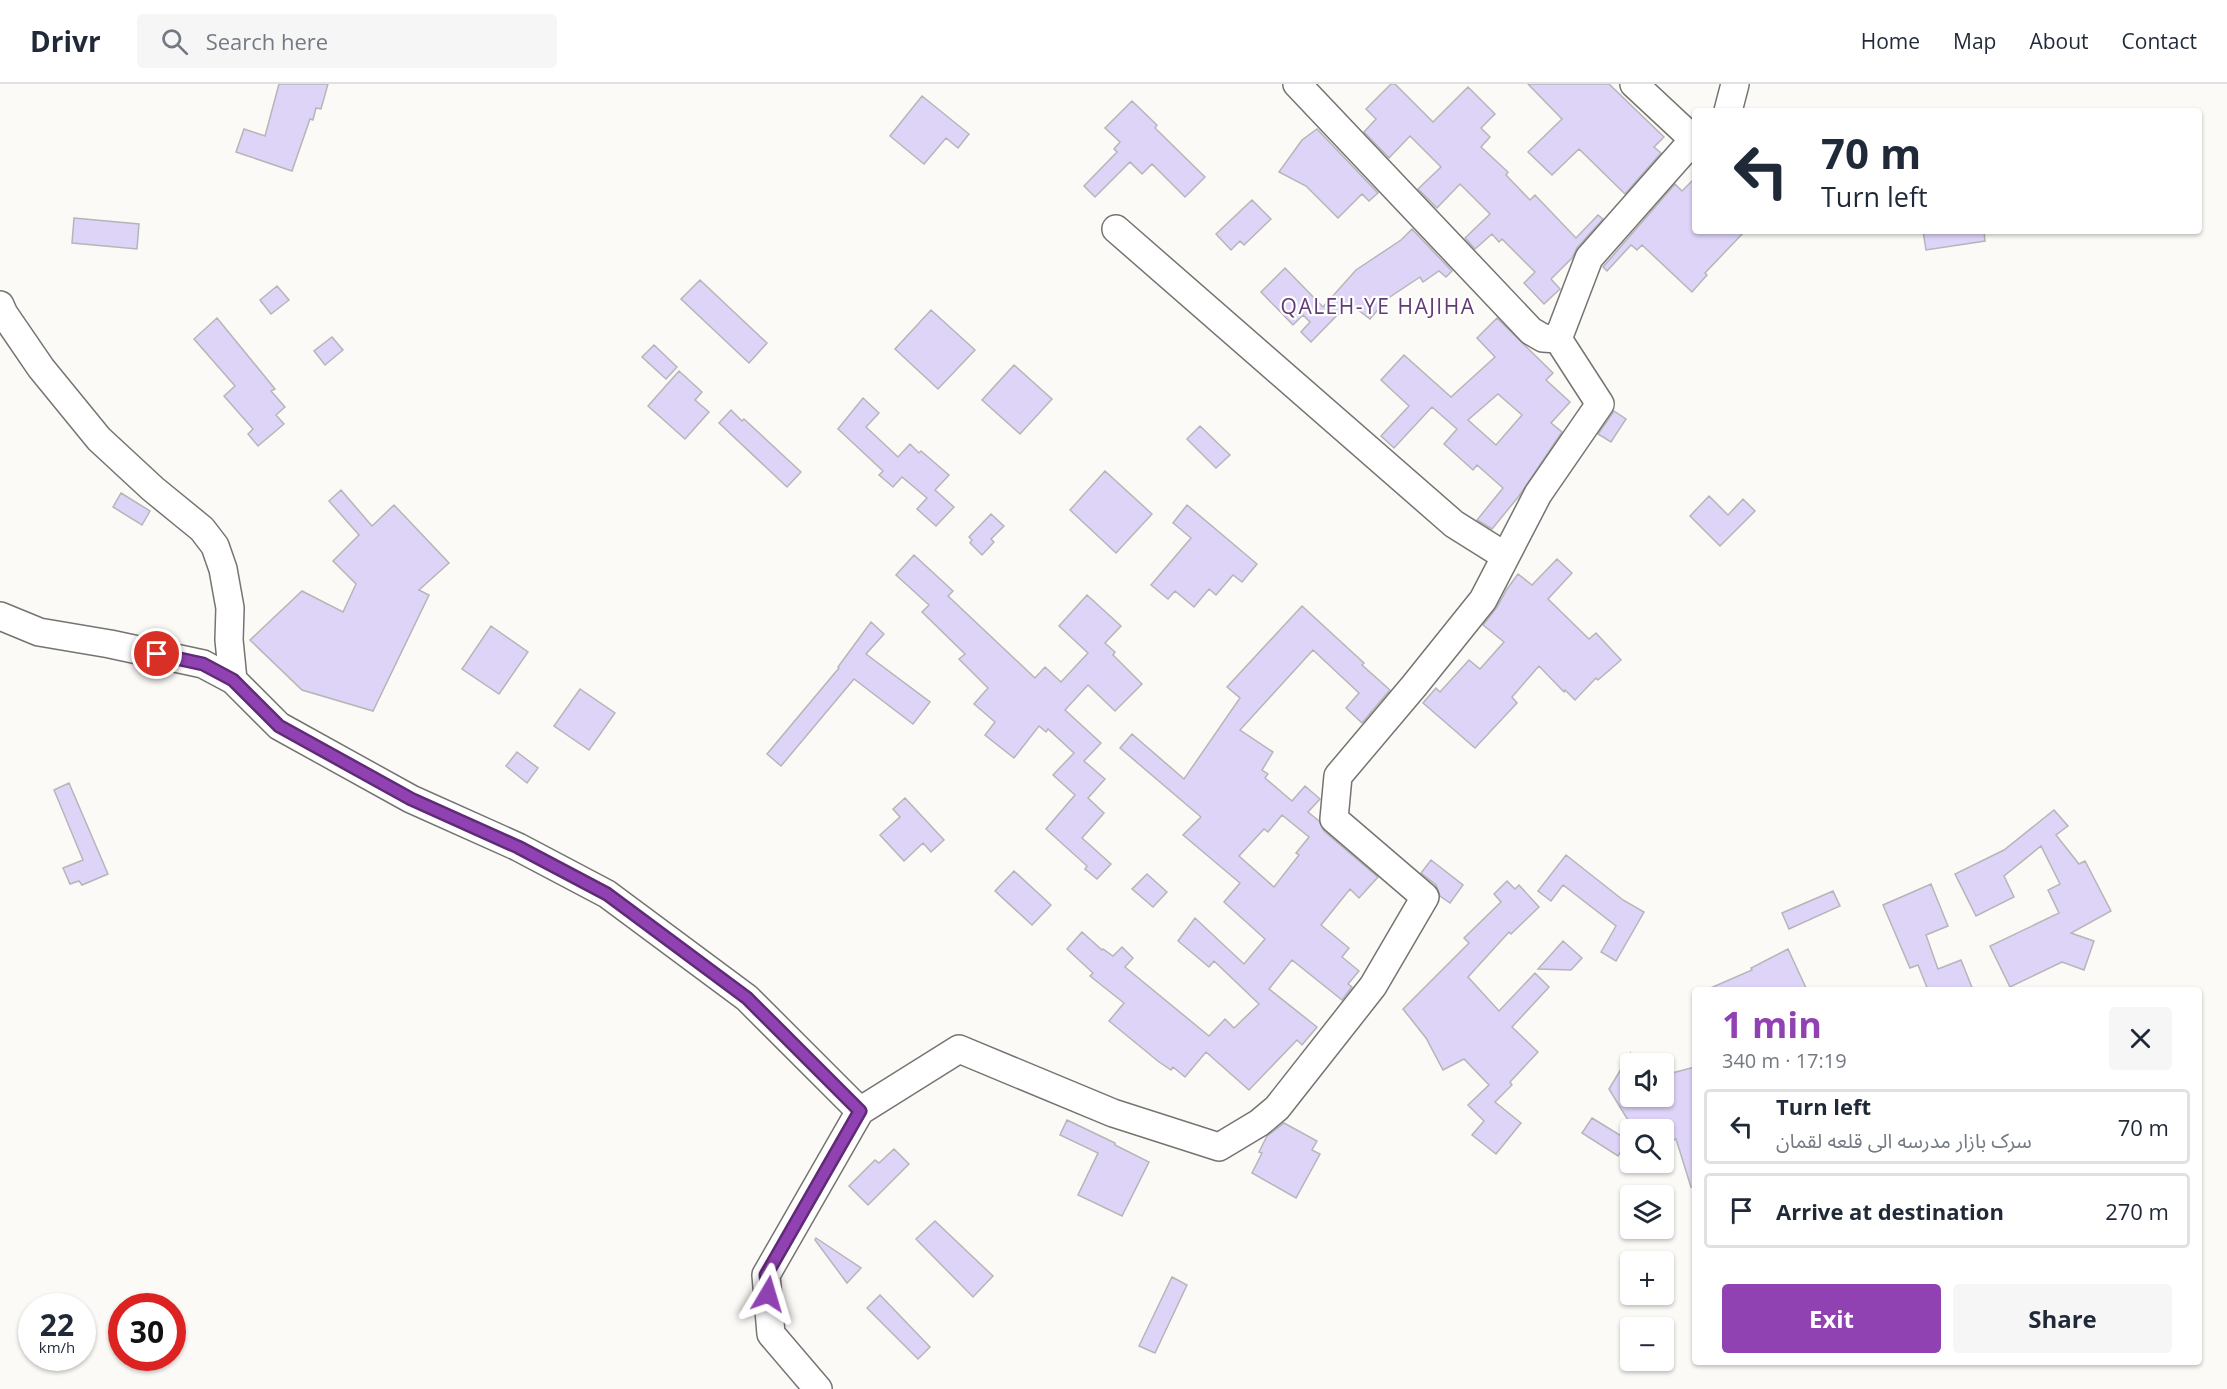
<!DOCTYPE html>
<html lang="en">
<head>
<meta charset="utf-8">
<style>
	body { margin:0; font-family:"Open Sans","Noto Sans Arabic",sans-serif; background:#f6f6f7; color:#1f2937; height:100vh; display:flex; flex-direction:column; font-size:22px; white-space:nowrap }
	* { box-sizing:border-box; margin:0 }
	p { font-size:20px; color:#747a83 }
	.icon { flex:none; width:33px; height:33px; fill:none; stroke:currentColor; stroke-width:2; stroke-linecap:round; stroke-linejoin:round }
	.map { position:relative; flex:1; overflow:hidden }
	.side { position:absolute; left:1692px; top:903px; width:510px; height:378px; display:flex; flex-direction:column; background:#fff; border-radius:6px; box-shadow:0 2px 4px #0004 }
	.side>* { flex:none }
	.top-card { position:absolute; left:1692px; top:24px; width:510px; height:126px; border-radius:6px; box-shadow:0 2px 4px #0004; background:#fff; color:#1f2937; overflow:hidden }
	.tools { position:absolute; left:1620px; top:969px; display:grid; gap:12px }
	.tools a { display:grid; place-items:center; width:54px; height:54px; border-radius:6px; background:#fff; box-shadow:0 2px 4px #0004; font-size:30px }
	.speed { position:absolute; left:18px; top:1209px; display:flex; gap:12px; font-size:30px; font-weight:700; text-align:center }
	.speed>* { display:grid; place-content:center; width:78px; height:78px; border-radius:50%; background:#fff; box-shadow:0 2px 4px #0004; line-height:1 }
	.speed small { font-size:15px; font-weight:400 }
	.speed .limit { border:9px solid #d22; background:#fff; color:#111 }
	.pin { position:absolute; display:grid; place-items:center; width:51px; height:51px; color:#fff; margin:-26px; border:3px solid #fff; border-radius:50%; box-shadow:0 2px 6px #0007 }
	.me { position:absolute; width:66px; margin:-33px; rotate:7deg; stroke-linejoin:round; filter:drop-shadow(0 0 4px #0008) }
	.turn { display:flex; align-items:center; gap:21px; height:126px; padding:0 30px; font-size:27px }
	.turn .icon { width:78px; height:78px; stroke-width:2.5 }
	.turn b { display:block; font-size:42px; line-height:51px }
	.round { display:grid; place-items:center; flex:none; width:63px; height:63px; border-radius:6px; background:#f6f6f7 }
	.summary { display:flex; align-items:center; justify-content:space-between; height:102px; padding:0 30px }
	h1 { font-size:36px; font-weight:700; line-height:45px; color:#9142b2 }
	.primary-button { display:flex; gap:12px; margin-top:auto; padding:12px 30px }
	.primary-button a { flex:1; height:69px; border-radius:6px; background:#9142b2; color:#fff; font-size:24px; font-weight:700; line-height:69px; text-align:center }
	.primary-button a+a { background:#f6f6f7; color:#1f2937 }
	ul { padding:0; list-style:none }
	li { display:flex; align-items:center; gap:18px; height:75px; margin:0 12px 9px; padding:0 18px; border:3px solid #e0e1e3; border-radius:6px }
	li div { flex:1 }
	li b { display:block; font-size:22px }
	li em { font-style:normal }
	header { display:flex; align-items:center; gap:36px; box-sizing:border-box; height:84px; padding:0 30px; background:#fff; border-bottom:2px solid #e0e1e3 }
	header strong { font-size:28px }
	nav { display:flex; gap:33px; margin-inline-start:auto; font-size:21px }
	.search { width:420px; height:54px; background:#f6f6f7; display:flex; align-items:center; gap:15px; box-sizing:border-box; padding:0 21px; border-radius:6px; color:#747a83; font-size:22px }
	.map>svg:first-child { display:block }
	.building { fill:#ddd4f7; stroke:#b6b5b8; stroke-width:1.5; fill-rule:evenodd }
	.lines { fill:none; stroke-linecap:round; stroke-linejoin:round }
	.minor-casing { stroke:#757471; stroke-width:30 }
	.minor { stroke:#fff; stroke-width:27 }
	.route-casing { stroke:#5e2b74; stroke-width:15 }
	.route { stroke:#9142b2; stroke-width:10 }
	.labels { text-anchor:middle; stroke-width:4.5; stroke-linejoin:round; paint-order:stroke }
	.quarter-label { font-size:21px; letter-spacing:1.5px; fill:#613b73; stroke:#fff }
</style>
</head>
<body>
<header>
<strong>Drivr</strong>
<div class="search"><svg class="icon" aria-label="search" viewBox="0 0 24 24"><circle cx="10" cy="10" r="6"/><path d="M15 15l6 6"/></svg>Search here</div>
<nav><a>Home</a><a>Map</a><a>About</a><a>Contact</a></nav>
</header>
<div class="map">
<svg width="2227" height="1305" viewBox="0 0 2227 1305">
	<rect width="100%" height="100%" fill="#fcfaf7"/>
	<path class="building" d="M279,0H328L321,25L316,24L313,36L310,35L292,87L236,68L244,45L265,52Z
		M1391,0H1395L1433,38L1468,3L1495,30L1481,44L1490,53L1481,63L1508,88L1506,91L1530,116L1535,111L1576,154L1598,131L1603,135L1577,164L1572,174L1551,195L1560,205L1544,220L1524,199L1535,188L1502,155L1499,158L1492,150L1475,165L1465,154L1490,130L1460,100L1437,124L1418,105L1441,83L1410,52L1389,74L1364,48L1376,35L1366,25Z
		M1528,0H1609L1664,53L1654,63L1661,69L1625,110L1579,65L1552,91L1528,68L1562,35Z
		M922,12L969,50L958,64L946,54L924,80L890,52Z
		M1132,17L1157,41L1155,44L1205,93L1185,113L1152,80L1142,90L1130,78L1095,113L1084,102L1117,68L1114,65L1120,58L1105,44Z
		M1317,45L1378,109L1369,117L1362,110L1338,134L1306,102L1279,88L1302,56Z
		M1695,94V147H1745L1705,189L1707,191L1692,208L1642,161L1637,166L1631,161L1607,187L1603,183L1675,100L1682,107Z
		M1252,116L1271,135L1244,161L1240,157L1231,166L1216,150Z
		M74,134L139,140L137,165L72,159Z
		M1412,145L1452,187L1446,193L1439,187L1423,198L1420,193L1387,215L1370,235L1349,219L1311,258L1301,248L1310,238L1303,231L1293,241L1261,208L1285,184L1323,223L1356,186L1401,156Z
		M1923,147H1984L1985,157L1926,166Z
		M700,196L767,259L749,279L681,215Z
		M277,202L289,216L271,230L260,216Z
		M931,226L975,266L938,305L895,265Z
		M217,234L275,305L271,307L285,323L276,331L284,340L258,362L248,350L253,345L224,312L235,302L194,255Z
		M1497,234L1553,289L1546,296L1570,318L1551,339L1562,348L1519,412L1492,445L1477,436L1503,404L1477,381L1473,386L1444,360L1457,345L1432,323L1394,364L1381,352L1409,322L1381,296L1404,271L1451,313L1495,273L1477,254ZM1498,310L1522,331L1496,361L1468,336Z
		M332,253L343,266L325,281L314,267Z
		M654,261L677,283L666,295L642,273Z
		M1014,281L1052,315L1020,350L982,316Z
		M679,287L702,308L695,316L709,328L685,355L648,322Z
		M863,314L879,329L866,343L898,373L910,360L919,369L921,367L949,391L935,406L954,423L936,442L917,425L927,414L902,393L893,403L879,391L883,387L838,345Z
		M731,326L742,337L744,335L801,388L787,403L719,339Z
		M1614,327L1626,335L1611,358L1598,350Z
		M1200,342L1230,371L1216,384L1187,355Z
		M1105,387L1152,430L1116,469L1070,426Z
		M341,406L372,442L394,421L449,479L419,506L429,511L373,627L302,606L250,556L302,507L343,528L356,500L333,477L359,451L329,417Z
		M121,409L150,427L142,441L113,423Z
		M1709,412L1728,431L1743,415L1755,427L1720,462L1690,432Z
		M1187,421L1257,480L1242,498L1233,491L1216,511L1209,505L1194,523L1175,507L1168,515L1151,501L1191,454L1173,439Z
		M991,430L1004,442L991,455L994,458L982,471L970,459L972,456L969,453Z
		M914,471L953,507L948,512L1035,594L1045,583L1061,598L1088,569L1059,542L1087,511L1121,542L1105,559L1115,568L1113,571L1142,600L1115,627L1088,601L1065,626L1101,659L1084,677L1105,695L1088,714L1104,729L1082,754L1111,780L1097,795L1085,785L1087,782L1046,745L1075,711L1053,691L1074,669L1048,645L1046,648L1039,642L1014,674L985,651L995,638L974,620L988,604L959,575L965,570L922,528L929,521L896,491Z
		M1557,475L1572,489L1548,515L1589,555L1596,549L1621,576L1598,596L1596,594L1575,616L1565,606L1564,608L1539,582L1512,613L1517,619L1475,664L1423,619L1436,604L1440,608L1469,576L1480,585L1504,558L1483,541L1497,523L1507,505L1518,490L1532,501Z
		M1302,522L1364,579L1362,581L1390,606L1362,639L1346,624L1359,609L1313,566L1240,646L1273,668L1262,686L1268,690L1265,694L1292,717L1305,702L1320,715L1308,728L1319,737L1324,747L1378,793L1359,814L1350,805L1321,841L1349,864L1342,873L1359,887L1348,900L1352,903L1342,916L1292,876L1269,905L1317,943L1302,961L1297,956L1249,1006L1206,968L1185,993L1173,983L1171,986L1159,978L1109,937L1124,919L1090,892L1093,889L1067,865L1082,848L1102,866L1103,865L1113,872L1122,863L1133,874L1125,883L1209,952L1225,935L1234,944L1259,920L1214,877L1209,883L1178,857L1195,834L1244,880L1265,855L1224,818L1240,799L1183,751L1201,733L1120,664L1132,650L1184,695L1240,614L1227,603ZM1282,731L1309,753L1296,769L1299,771L1274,803L1239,772L1264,745L1268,748Z
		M871,538L884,550L866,570L930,618L913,640L854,595L781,682L767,670L839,584L838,583Z
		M491,542L528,568L499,610L462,585Z
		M580,605L615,629L589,666L554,642Z
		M517,668L538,684L527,699L506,682Z
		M69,699L108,790L82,801L79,797L70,800L63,784L83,776L54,706Z
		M905,714L944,756L931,768L923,759L904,777L880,751L900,733L893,725Z
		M2054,726L2068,742L2056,751L2079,780L2085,777L2111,827L2071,849L2094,857L2084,886L2062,878L2010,903L1990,862L2059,829L2048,806L2060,800L2041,762L2004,792L2014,813L1976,832L1955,790L2004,766Z
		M1566,771L1623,816L1644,828L1616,877L1601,868L1616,842L1563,801L1551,817L1538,807Z
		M1431,776L1463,801L1450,819L1440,812L1436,801L1421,789Z
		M1014,787L1051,821L1032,841L995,807Z
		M1147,790L1167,808L1153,823L1132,805Z
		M1507,797L1515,805L1519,801L1539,823L1511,850L1509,848L1468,893L1499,927L1535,889L1549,903L1512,943L1538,968L1510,998L1512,1001L1495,1018L1521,1039L1496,1070L1472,1051L1484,1037L1468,1021L1489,1001L1464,975L1443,986L1426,954L1403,925L1469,859L1464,854L1501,818L1494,810Z
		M1931,800L1948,842L1926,851L1938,885L1961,876L1973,906H1928L1918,881L1910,884L1883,821Z
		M1833,807L1840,822L1789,845L1782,829Z
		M1563,857L1582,874L1571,886L1538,885Z
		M1788,865L1807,906H1706L1752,886L1751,884Z
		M1630,970V1012H1664V991L1695,983V1102L1691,1103L1676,1055L1664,1060V1046H1634L1609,1005Z
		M1592,1034L1628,1056L1618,1072L1582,1049Z
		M1067,1036L1115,1059V1061L1149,1078L1122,1132L1078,1111L1098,1069L1060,1051Z
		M1284,1039L1317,1057L1312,1066L1320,1070L1296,1114L1252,1089L1262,1069L1259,1068L1267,1052Z
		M894,1065L909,1080L868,1121L849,1102L875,1076L879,1079Z
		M935,1137L993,1192L973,1213L916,1155Z
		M816,1154L861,1184L847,1199L815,1156Z
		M1172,1193L1187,1201L1155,1269L1139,1262Z
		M880,1211L930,1263L918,1275L867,1224Z"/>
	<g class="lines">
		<g class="minor-casing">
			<path id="minor" d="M1297,0L1531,247L1543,254L1558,255
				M1634,0L1693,55
				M1728,27L1735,0
				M1116,145L1454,440L1505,472
				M0,221L4,230L41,284L99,355L153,405L202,445L215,462L223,485L230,524L229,556L233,596
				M0,532L39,548L110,560L203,580L233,596L279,642L411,715L518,763L607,810L747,914L860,1027L766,1191L771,1250L818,1305
				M860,1027L959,965L1113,1029L1219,1063L1259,1039L1277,1024L1373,902L1425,813L1334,735L1338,692L1414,602L1483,516L1538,410L1600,320L1558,255L1589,174L1695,54"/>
		</g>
		<use href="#minor" class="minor"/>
	</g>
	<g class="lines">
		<g class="route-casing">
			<path id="route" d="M157,570L203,580L233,596L279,642L411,715L518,763L607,810L747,914L860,1027L766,1191L768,1210"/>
		</g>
		<use href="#route" class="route"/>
	</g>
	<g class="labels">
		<g class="quarter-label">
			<text x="1378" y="230">QALEH-YE HAJIHA</text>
		</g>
	</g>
</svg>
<div class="tools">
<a><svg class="icon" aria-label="sound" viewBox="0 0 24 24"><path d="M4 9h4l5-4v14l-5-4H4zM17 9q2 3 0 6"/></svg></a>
<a><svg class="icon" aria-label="search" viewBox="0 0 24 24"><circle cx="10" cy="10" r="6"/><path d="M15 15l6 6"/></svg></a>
<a><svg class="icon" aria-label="layers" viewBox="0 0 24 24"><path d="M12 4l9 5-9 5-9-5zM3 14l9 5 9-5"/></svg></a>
<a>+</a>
<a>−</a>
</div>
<div class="speed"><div>22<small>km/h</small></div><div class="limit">30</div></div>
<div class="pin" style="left:157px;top:570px;background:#d93025"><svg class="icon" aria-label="arrive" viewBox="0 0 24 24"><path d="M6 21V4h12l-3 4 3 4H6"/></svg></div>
<svg class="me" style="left:768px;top:1210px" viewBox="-20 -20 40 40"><path d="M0-17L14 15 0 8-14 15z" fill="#9142b2" stroke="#fff" stroke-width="4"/></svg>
<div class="top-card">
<div class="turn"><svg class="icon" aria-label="left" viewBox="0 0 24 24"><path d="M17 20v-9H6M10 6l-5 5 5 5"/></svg><div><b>70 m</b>Turn left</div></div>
</div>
<section class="side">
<div class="summary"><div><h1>1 min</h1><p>340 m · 17:19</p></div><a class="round"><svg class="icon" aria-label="close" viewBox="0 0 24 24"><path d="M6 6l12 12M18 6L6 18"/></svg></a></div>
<ul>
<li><svg class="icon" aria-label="left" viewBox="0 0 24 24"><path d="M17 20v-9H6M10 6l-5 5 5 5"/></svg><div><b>Turn left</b><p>سرک بازار مدرسه الی قلعه لقمان</p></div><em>70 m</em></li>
<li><svg class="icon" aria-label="arrive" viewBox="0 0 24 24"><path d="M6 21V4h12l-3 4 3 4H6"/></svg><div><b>Arrive at destination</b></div><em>270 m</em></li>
</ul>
<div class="primary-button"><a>Exit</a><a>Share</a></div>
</section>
</div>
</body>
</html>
